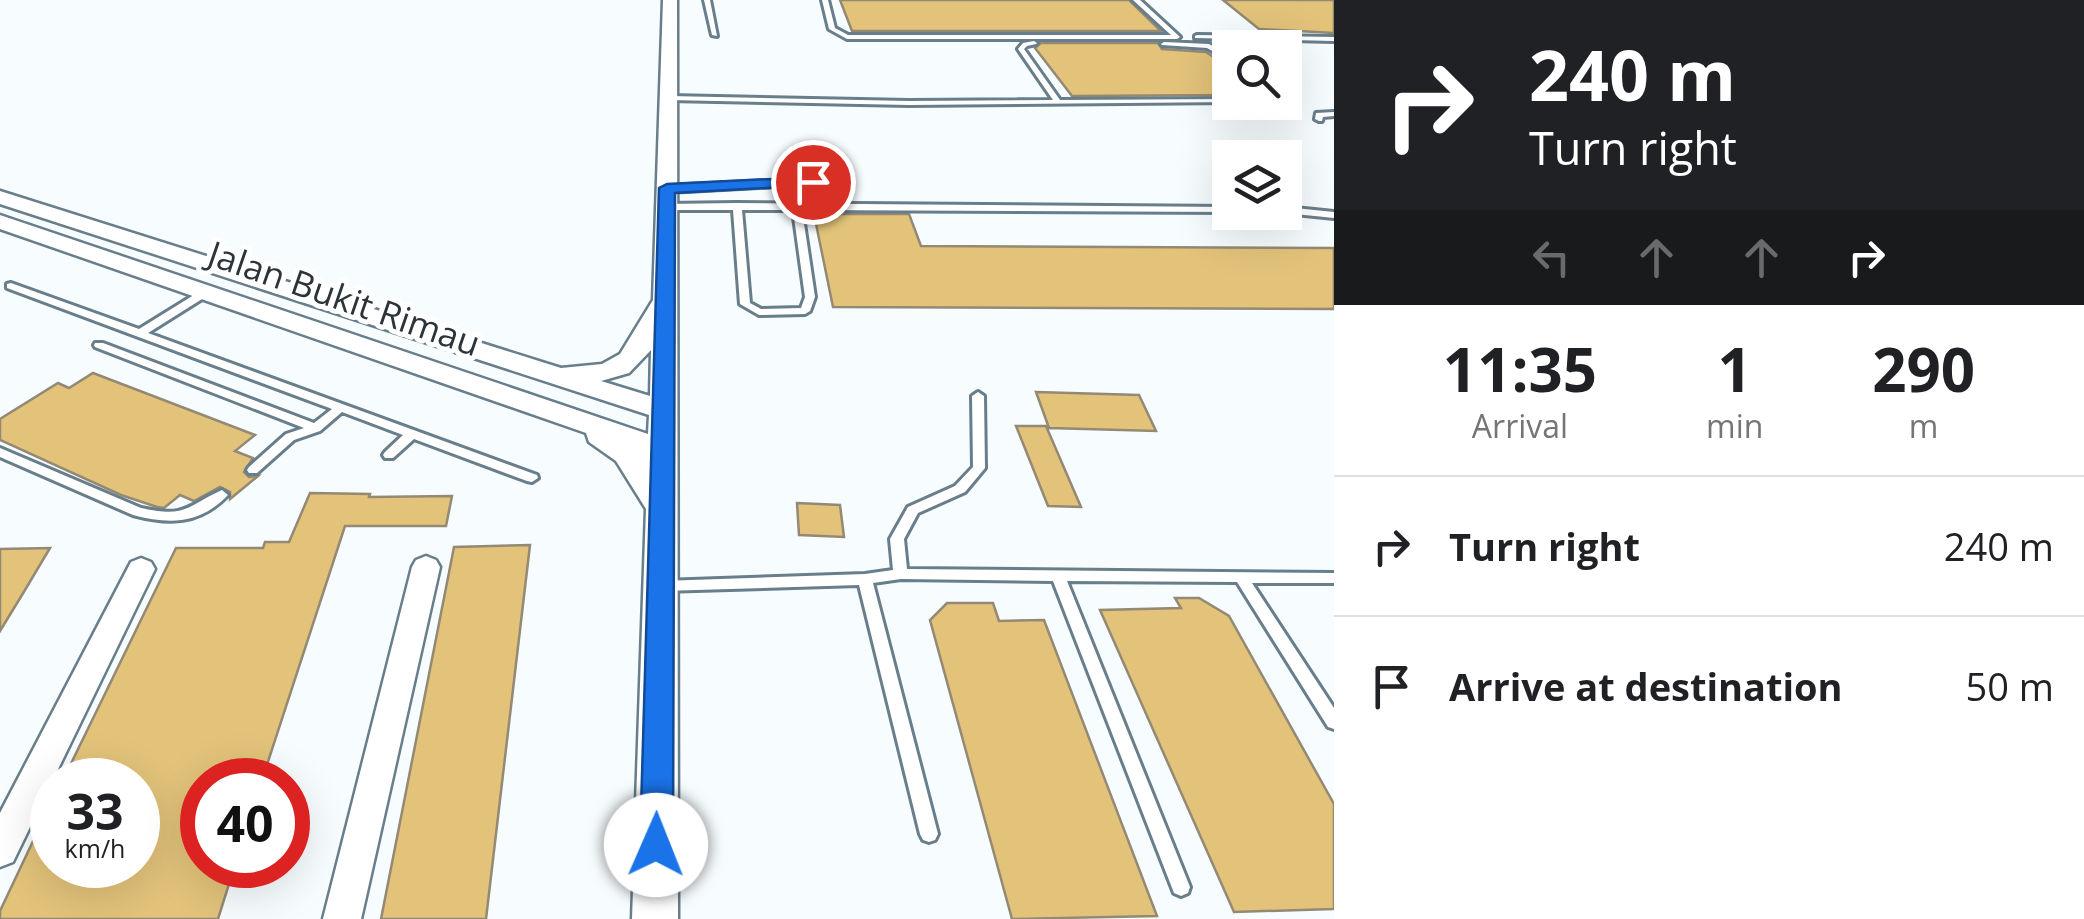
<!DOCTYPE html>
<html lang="en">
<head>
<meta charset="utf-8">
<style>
	body { margin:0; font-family:"Open Sans",sans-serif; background:#f2f2f2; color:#202124; height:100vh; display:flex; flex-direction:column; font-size:38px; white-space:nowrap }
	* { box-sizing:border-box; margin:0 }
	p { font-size:32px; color:#757577 }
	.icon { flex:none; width:55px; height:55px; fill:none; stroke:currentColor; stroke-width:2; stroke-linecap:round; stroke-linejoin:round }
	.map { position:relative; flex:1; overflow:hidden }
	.side { display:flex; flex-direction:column; background:#fff; width:750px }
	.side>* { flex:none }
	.guide { background:#202124; color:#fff; overflow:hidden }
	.buttons { position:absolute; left:1212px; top:30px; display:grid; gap:20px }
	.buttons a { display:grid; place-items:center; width:90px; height:90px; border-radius:0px; background:#fff; box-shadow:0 10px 40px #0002; font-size:50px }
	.speed { position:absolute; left:30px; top:758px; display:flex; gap:20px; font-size:50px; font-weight:700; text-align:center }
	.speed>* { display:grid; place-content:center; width:130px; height:130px; border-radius:50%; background:#fff; box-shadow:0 10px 40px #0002; line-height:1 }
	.speed small { font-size:25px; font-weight:400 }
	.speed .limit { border:15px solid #d22; background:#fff; color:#111 }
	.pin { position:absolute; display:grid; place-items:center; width:85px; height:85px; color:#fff; margin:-42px; border:5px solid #fff; border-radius:50%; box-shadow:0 2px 10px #0007 }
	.me { position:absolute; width:110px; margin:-55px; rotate:1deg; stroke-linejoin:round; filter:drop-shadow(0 0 8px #0008) }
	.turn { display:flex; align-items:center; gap:35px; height:210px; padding:0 30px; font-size:45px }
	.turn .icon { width:130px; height:130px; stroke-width:2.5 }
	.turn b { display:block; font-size:70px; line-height:85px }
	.lanes { display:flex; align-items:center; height:95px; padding:0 30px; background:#0003; justify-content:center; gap:50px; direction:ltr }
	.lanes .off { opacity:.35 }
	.eta { display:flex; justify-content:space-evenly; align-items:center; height:170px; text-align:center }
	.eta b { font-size:60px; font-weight:700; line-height:70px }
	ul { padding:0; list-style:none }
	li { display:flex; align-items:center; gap:30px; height:140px; padding:0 30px; border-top:2px solid #e0e0e0 }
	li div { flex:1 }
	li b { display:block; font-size:38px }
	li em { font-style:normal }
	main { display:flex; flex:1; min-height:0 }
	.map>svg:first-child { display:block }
	.building { fill:#e3c37a; stroke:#938974; stroke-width:2.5 }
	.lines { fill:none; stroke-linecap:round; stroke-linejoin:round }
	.service-casing { stroke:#687e8b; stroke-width:6 }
	.minor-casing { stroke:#687e8b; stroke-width:5 }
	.tertiary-casing { stroke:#687e8b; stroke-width:5 }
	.service { fill:#fff; fill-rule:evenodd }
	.minor { fill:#fff; fill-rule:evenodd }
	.tertiary { fill:#fff; fill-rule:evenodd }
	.route { fill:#1a73e8; stroke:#114b97; stroke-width:2.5 }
	.labels { text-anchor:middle; stroke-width:10; stroke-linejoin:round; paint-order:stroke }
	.street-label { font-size:35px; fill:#2b343a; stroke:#fff }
</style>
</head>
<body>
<main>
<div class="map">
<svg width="1334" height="919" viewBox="0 0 1334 919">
	<rect width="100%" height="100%" fill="#f7fcff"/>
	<path class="building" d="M840,0H1129L1161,31H852Z
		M1223,0H1334V33L1259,29Z
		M1041,43H1158L1162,49L1206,52L1230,68V95L1072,96L1035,48Z
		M814,214H909L921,246L1334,248V309L833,307Z
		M93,373L255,435L235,451L253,458L244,472L249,477L258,476L230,499V492L220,487L194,501L180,495L164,508L157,507L121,495L0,440V419L58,383L69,388Z
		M1036,392L1139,395L1156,431L1049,428Z
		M1016,426H1046L1081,507L1048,506Z
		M310,493L370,494L369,497L452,496L446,526H345L262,780H202V865H235L218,919H0V911L52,801V865H138V780H63L176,548H263L265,542H289Z
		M797,503L840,505L844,537L799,535Z
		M530,545L486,919H381L454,547Z
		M50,548L22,595L0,631V549Z
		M1175,598H1199L1229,616L1334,804V909L1234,912L1100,610L1181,608Z
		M947,603H993L999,621L1044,620L1157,916L1012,919L930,620Z"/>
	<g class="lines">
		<g class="service-casing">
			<path id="service" d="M704,0H710L717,36L712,35Z
				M822,0H828L835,28L848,35H1171L1133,0H1140L1180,37L1177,39H847L829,29Z
				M1197,35L1334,37V41L1195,38V36Z
				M1034,41L1037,43L1036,44L1027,46L1024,49L1060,100L1230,99V102H1233L909,105L669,100L665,98L669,96L909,101L1053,100L1018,49L1023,43Z
				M1164,42L1209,44L1230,56V61L1207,48L1162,45L1161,44Z
				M1334,112V116L1323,117L1322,121H1319L1315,119L1316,113Z
				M813,179L816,180V184L667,192L663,189L667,186Z
				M737,203L1230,207L1231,212L802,210L815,297L810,311L805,314L759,315L740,304L733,210H667L663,207L667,204ZM742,210H793L805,297L801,308L761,309L750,303Z
				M1285,207L1334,212V218L1285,213Z
				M11,283L139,329L202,290H210V294L148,333L537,475L538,478L532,482L527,481L414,439L393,458H385L383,455L385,452L403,435L342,412L320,431L294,440L257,473H249L247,470L249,467L286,434L304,428L95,347L94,345L95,343H103L314,423L332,409L7,288V284Z
				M978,392L984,396L985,468L965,492L918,513L904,539L907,569L1334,573V583H1252L1334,708V729L1328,727L1237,582L1067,581L1190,887L1188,893L1181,896L1174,893L1053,581L901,579L873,583L938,834L935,840L929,842L923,840L920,834L859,585L662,591L657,590L655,586L657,582L662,581L865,574L893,570L890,539L908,507L955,486L973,467L972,396Z
				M0,448L141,508C187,518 185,507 222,490L228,495C200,524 171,525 133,515L0,457Z"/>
		</g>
		<g class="minor-casing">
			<path id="minor" d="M426,556L436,560L440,567L361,919H323L412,567L416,560Z
				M141,558L151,562L155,569L13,862L0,867V813L131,562Z"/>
		</g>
		<g class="tertiary-casing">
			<path id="tertiary" d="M663,0H677L678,919H632L646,509L616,461L589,442L586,433L0,229V215L648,434L649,415L0,204V191L561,368L602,364L620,354L653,300ZM651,350L650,396L601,381L629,373Z"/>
		</g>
		<use href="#service" class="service"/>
		<use href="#minor" class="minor"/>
		<use href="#tertiary" class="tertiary"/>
	</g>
	<path class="route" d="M813,177L821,182L819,185L675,193L673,845L668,856L656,861L645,856L640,845L659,188L667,184Z"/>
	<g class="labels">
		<g class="street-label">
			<text transform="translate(344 299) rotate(19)" y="12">Jalan Bukit Rimau</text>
		</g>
	</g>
</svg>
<div class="buttons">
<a><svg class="icon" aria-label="search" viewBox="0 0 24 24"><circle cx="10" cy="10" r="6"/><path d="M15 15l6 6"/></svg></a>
<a><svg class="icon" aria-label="layers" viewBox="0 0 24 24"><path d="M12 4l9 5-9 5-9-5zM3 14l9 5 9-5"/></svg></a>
</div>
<div class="speed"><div>33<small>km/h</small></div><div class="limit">40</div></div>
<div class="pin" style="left:813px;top:182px;background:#d93025"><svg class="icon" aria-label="arrive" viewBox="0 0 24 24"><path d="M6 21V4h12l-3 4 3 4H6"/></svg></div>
<svg class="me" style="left:656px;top:845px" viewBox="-20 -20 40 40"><circle r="19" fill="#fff"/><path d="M0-13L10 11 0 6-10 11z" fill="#1a73e8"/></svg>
</div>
<section class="side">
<div class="guide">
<div class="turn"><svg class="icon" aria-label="right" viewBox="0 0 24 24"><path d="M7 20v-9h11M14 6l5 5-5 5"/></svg><div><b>240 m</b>Turn right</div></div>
<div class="lanes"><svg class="icon off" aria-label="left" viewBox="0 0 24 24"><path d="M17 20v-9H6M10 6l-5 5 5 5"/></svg><svg class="icon off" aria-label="ahead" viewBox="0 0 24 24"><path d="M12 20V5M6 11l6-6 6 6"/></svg><svg class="icon off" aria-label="ahead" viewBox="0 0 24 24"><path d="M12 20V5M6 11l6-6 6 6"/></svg><svg class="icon" aria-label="right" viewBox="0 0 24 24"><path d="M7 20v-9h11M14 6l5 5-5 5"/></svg></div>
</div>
<div class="eta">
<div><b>11:35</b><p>Arrival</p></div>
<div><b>1</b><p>min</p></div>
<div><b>290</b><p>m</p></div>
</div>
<ul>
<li><svg class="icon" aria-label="right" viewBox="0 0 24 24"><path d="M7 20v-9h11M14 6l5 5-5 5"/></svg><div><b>Turn right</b></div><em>240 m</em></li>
<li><svg class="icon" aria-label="arrive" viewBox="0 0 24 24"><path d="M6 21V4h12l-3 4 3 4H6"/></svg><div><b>Arrive at destination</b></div><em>50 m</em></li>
</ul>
</section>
</main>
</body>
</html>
